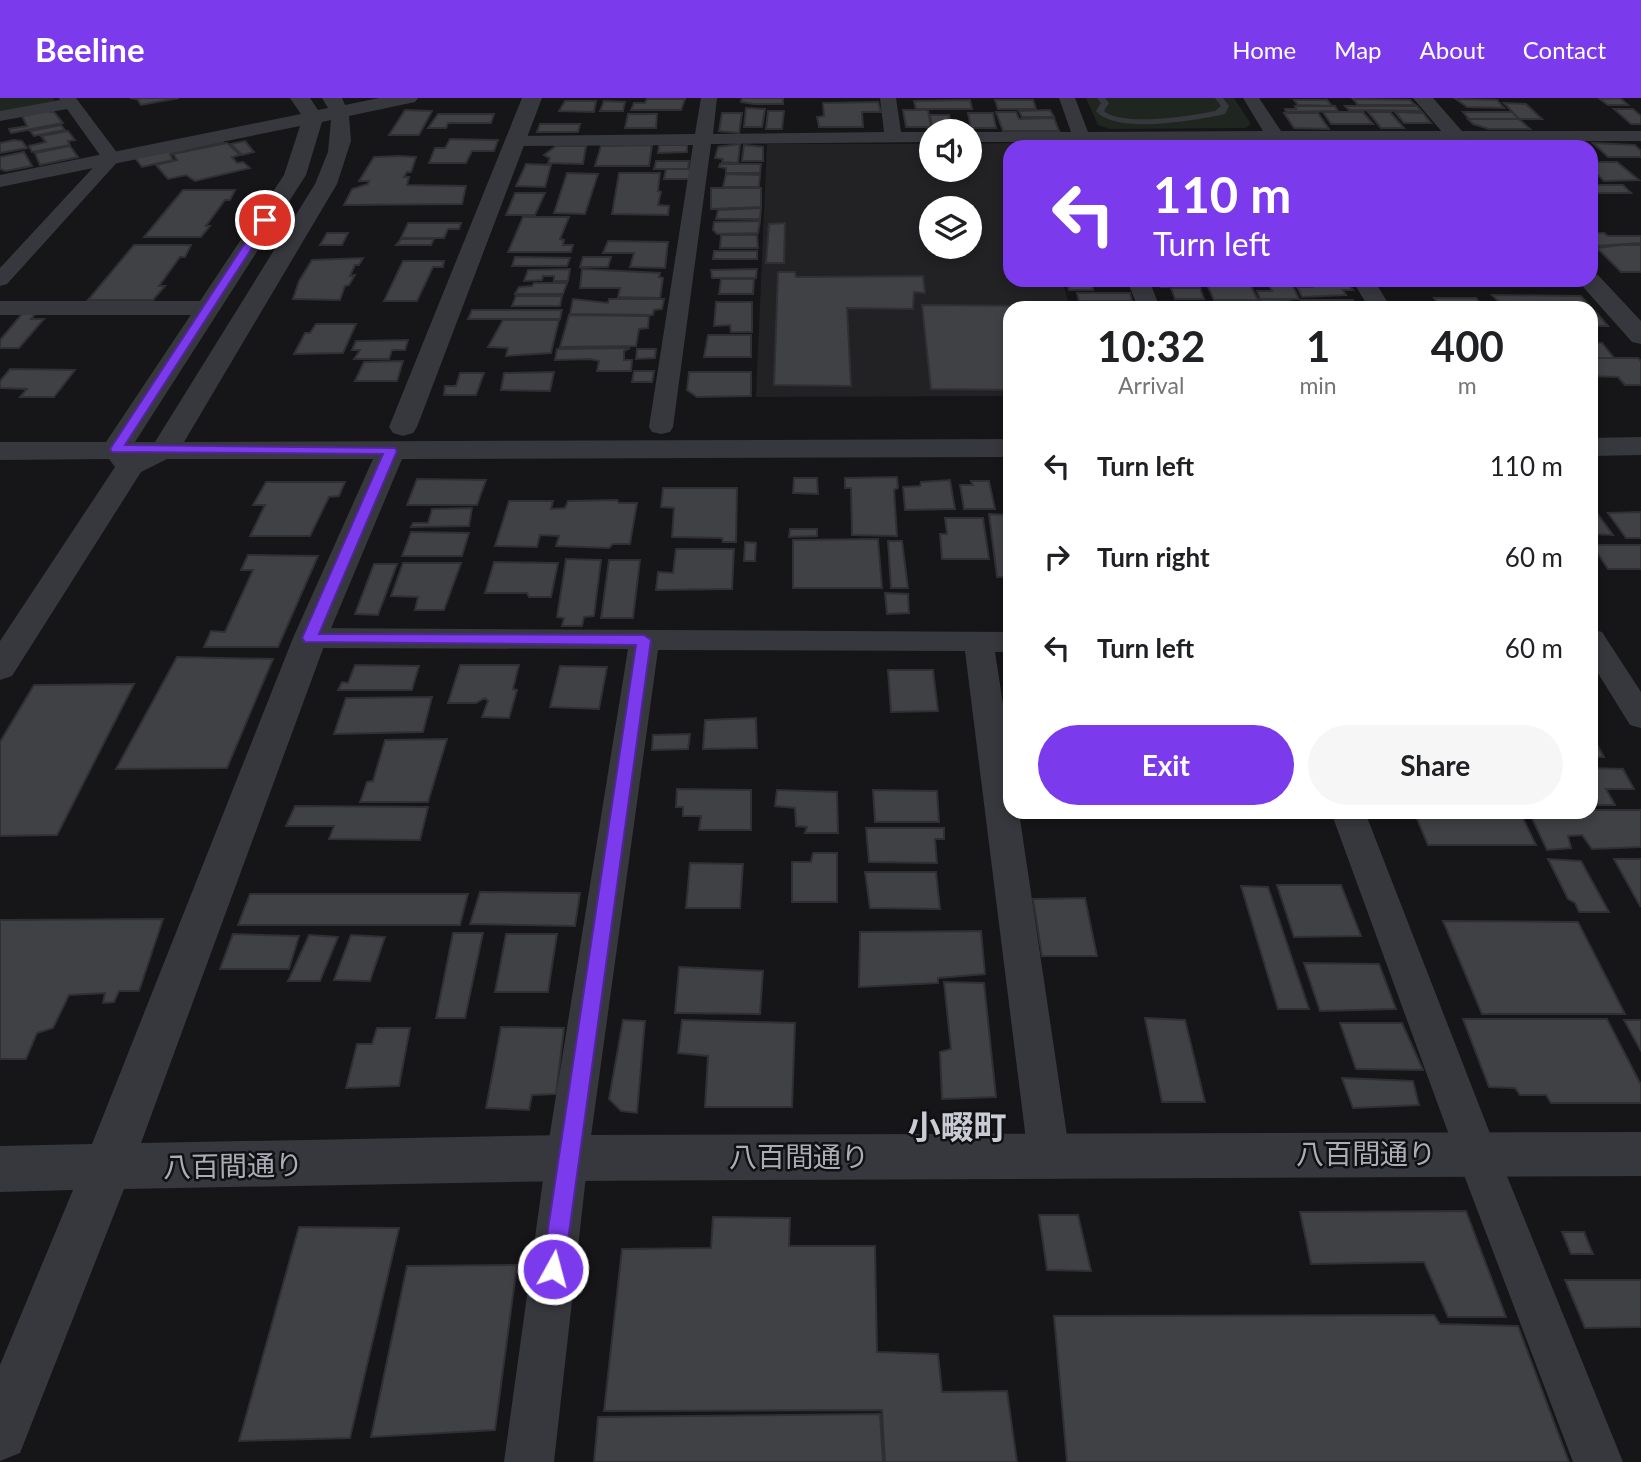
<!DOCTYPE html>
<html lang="en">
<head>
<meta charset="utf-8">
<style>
	body { margin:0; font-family:Lato,"Noto Sans JP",sans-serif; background:#f6f6f6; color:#202124; height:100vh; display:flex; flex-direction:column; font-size:26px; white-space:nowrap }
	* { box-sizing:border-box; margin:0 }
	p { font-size:23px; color:#757577 }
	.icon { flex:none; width:38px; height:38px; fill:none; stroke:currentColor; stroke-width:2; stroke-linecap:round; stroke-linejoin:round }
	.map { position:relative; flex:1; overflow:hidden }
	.panel { position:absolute; left:1003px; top:203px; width:595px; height:518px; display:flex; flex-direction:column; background:#fff; border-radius:21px; box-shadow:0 4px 10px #0003 }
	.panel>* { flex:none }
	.banner { position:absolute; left:1003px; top:42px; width:595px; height:147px; border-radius:21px; box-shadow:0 4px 10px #0003; background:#7c3aed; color:#fff; overflow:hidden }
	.controls { position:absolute; left:919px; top:21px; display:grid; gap:14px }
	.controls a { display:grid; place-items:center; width:63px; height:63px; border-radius:50%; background:#fff; box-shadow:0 4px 10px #0003; font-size:35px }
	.pin { position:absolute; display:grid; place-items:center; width:60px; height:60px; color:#fff; margin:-30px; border:4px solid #fff; border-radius:50%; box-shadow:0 2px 7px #0007 }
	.me { position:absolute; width:77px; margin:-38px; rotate:7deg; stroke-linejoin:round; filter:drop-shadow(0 0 5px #0008) }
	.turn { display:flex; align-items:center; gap:24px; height:147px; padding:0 35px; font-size:32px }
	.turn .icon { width:91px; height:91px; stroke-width:2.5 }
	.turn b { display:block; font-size:49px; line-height:60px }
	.eta { display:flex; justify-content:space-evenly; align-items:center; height:119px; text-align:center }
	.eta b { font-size:42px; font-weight:700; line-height:49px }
	.button { display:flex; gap:14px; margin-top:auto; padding:14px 35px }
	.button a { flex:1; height:80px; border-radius:42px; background:#7c3aed; color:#fff; font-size:28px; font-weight:700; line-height:80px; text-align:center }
	.button a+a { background:#f6f6f6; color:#202124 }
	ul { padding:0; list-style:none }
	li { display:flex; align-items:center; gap:21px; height:91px; padding:0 35px }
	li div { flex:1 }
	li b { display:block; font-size:26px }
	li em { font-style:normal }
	header { display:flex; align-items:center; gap:42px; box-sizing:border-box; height:98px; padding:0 35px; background:#7c3aed; color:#fff }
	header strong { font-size:33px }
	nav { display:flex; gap:38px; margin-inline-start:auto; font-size:24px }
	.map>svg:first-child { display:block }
	.built { fill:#222225; fill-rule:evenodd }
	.green { fill:#1e261f }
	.building { fill:#404145; stroke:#303034; stroke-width:2 }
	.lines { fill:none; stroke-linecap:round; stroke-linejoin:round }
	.service { fill:#37383d; fill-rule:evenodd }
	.minor { fill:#37383d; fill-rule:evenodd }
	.tertiary { fill:#37383d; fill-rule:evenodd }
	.route { fill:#7c3aed; stroke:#51269a; stroke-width:2 }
	.labels { text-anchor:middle; stroke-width:5; stroke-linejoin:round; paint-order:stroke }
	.near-street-label { font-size:28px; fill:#a8adb8; stroke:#111113 }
	.near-quarter-label { font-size:33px; font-weight:bold; fill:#c9ccd4; stroke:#111113 }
</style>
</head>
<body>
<header>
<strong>Beeline</strong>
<nav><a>Home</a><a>Map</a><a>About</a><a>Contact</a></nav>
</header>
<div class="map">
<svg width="1641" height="1364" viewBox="0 0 1641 1364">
	<rect width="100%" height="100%" fill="#161618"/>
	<path class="built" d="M1024,45L1025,49H1010V182H1062L1070,210H1010V298L756,299L767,46H931V72H970V46ZM931,110H970V149H931Z"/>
	<path class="green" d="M0,0H53L55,3L0,15Z
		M1086,0H1234L1251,26L1246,30L1110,31L1098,27Z"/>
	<path class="building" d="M130,0H179L141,7L137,1Z
		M742,0H783V6H754L741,4Z
		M1620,0L1628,7H1608L1600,1Z
		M647,1H685L681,12H631L634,5H645Z
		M1353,1L1410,2L1415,7H1358Z
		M1456,1L1497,2L1504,10L1467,9Z
		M970,2L972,11H916L914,3Z
		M995,2H1033L1036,11H998Z
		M1294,2H1327L1332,8L1298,7Z
		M565,3H596L594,14L559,13Z
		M604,3L625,4L623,13H600Z
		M878,4L881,14H862L863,29H819L817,19L824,18L823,5Z
		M1504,5L1526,6L1542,21H1519Z
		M1295,8H1335L1338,13L1286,14L1285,11H1296Z
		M1345,8H1417L1421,13L1349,12Z
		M746,10L765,11L762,29H744Z
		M1614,11H1633L1641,18V26H1631Z
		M405,12L432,13L419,37H389Z
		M903,12H928L931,29H906Z
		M1050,12L1054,19H1022L1019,13Z
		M46,13L54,14L63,25L11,35L9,31L27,28L22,18Z
		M768,13H784L782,31H766Z
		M996,14H1016L1019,21L1054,20L1059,33H1003Z
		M1323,14H1363L1373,26H1331Z
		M1368,14H1390L1404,30H1381Z
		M1395,14L1423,15L1431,25H1404Z
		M1463,14H1512L1519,21H1469Z
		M722,15H742L739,35L719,33Z
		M968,15H993L996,30H971Z
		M1284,15H1318L1329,31L1294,30Z
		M438,16H494L491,25H448L446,30H428Z
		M628,16H657L656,30H625Z
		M930,17H949L952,33H933Z
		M1468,21H1519L1530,31H1489L1473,26Z
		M540,26H580L578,34H537Z
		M61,27L65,32L34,38L30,33Z
		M68,33L75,42L68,43L70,47L32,54L29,48L46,44L41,38Z
		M221,41L223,44L170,56L173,62L142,69L135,60Z
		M450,41L498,42L494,53H472L466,65H429L435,50H445Z
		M14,42L22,43L27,50L0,55V45Z
		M1370,42H1391L1397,49H1376Z
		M245,43L254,54L242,57L231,46Z
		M1233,43H1251L1262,49H1236Z
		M1406,44H1446L1450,49H1410Z
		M227,45L240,57L232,59L237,65L243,64L250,70L195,83L186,77L168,81L156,67L177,62L173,56Z
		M1593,45L1635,47L1641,53V59H1608Z
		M740,46L738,65L722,64L723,61L715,60L718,49Z
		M652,47L649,68H595L601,48Z
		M659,47H687V54L658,55Z
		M744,47L763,49V63H742Z
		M70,48L78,59L40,67L35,55Z
		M556,48H586L583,66L548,65L550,60L544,57Z
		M24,54L32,68L6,73L0,71V59Z
		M399,58L416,59L411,74H407L404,79H409L407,87L466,88L462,106L344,107L352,91L368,86L369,83H359L374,59Z
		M656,63H689L688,71H654Z
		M1591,64H1617L1639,82L1604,83L1591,70Z
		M526,66L551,67L545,89L516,88Z
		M720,66H761L760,75H726V70L719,69Z
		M666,71H691L689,81H664Z
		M567,75L598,76L585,116L554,115Z
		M619,75H660L658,93L661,94L658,107L669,108L668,117L612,116Z
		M726,76L760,77L759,89H723Z
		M1591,87H1623L1631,95H1595Z
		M711,90H761V109L711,111Z
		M183,92H235L230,102H225L206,128H210L201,139H144Z
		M515,95H545L535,117H506Z
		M761,110L760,121H716L718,112Z
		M523,119H569L560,141L564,142L563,147H573L571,154H508Z
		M760,123L758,135L717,136L713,132L714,124Z
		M408,125H461L459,131H448L444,140H401Z
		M785,125L784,165H766L769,126Z
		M327,135H348L342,147H320Z
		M1591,135H1604L1608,138H1641V145L1596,148L1591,143Z
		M721,137H757L758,150H720Z
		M401,141H434L431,147H396Z
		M608,143L668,144L665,170L630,169L634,155H603Z
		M134,147H191L185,159H180L159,188H165L153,202H88Z
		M1621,147H1641V174H1621L1597,150Z
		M714,153H757V161H713Z
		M515,159L570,160L567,168H512Z
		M583,159H611L608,169H580Z
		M363,160L359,167H355L350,178L355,177L349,187L345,188L340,202L293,201L299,183L312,162Z
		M403,163H444L443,169H433L417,203H384Z
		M570,171L568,183H554V178H543L542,182L524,183L528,172Z
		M582,171L660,175L659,179L663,180L660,200L618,199L620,190H580Z
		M757,171L756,180H712L711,172Z
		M778,174H795L796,179L923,178L925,195L914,194L913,211L847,210L851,288L774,287Z
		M721,181H754L753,196H719Z
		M1158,182H1189L1191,188L1161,189Z
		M1205,182H1248L1258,202H1214Z
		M1266,182H1290L1299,201H1260L1257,193H1272Z
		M1308,182H1344L1353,192H1343L1346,197L1302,199L1297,189H1312Z
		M534,185H567L563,196H515L519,189L532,188Z
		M1068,186H1092L1093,192H1069Z
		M1171,190H1200L1204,201H1175Z
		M1077,195H1130L1132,203H1079Z
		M1492,197L1581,198L1594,213H1591V210H1494L1491,205H1500Z
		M516,198H562L560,208H512Z
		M1434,200H1476L1484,210H1433L1440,208Z
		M573,201L608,205L609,201H664L662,211L654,212L653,217L570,216Z
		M1260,201L1290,202L1294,210H1264Z
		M1301,202H1353L1358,210H1306Z
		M716,204H752V234H731L730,227L714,228Z
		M1076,204H1134L1135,210H1077Z
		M1211,204H1244L1246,210H1214Z
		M922,207L1037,208L1010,210V292L931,291Z
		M472,212H562L560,221H468Z
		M1591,213H1595L1608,228H1591Z
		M22,216H35L31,221H44L19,250H0V242Z
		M569,217L649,218L648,230L639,231L636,248L560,249Z
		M503,222H559L551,255L506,258L508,250L488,249Z
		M316,226H356L343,255L294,256L305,235H310Z
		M708,237H751V259H704Z
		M408,242L405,252H392L389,261H354L360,252H352L356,243Z
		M1591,245H1602L1614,260H1591Z
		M630,250L624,253V262H632L631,273H597L599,263L590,261L555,262L557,251Z
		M637,251H656L655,260L636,261Z
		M1591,260H1638L1641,263V287H1625L1618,279L1591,278Z
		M403,263L397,283H355L364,264Z
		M10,271L75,272L54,299H20L27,291L0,290V283Z
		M634,273H654L652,284H632Z
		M554,274L550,293L501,292L504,275Z
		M689,274H751V298L697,299L687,292Z
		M460,275H484L476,297H444L445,288H456Z
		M897,379L898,390L894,392L897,438L852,437L851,390H845V380Z
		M794,380H817L818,396L793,395Z
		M417,381L486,382L477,407H407Z
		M950,382L955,411L905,412L903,389L920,388L921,384Z
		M971,383H989L995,411H964L960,387H973Z
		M266,384H345L339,398L329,399L310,438H250L265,407H253Z
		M663,390H737L736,444H723L722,440L672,439L674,410L661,409Z
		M617,402L619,405H637L630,446H613L609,450L556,448L559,438L540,437L537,449L495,448L509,403H553L551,411L565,410L568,403Z
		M472,410L469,428L411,429L413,425H428L432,411Z
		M1591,414H1596L1613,437L1591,436Z
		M1641,414V440H1626L1608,415Z
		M989,416L1010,417V479H997Z
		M945,420H983L989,461H942L940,436H947Z
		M790,431H817V438L789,439Z
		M411,434L469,435L462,458H402Z
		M878,441L882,490H793V442Z
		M888,443H902L908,490H891Z
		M745,444L756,445L755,463H744Z
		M1592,447H1641V471H1608Z
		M676,451H734L732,491L656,492L658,474L673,475Z
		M248,457L318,458L278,549H204L211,533L225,534L253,472H241Z
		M566,461L601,462L594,518L584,519L582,528H562L564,520L557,519Z
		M609,462H640L633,520H601Z
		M494,464L558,465L551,499H529L527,495H485Z
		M403,465H461L444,512H415L418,499L391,498Z
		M374,466H397L378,517L355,516Z
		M885,495L908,496L909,515L887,516Z
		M177,559L273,561L227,670L116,671Z
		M355,567L419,568L412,592H338L342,584L348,585Z
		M460,567H519L513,591L517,592L509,620L482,619L488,603L485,600L476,605H448Z
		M560,568L607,569L599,611L550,609Z
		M888,572H933L938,613L891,614Z
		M134,586L57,737L0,738V644L34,587Z
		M432,599L423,634L334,636L346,600Z
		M756,620L757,650L703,651L705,622Z
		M690,636L688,651L652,652L653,637Z
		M1591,636L1604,659H1591Z
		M447,641L428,704H360L367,684L373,683L385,642Z
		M1591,670L1623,671L1634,691H1606L1615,707H1591Z
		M677,691L751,692V732H699L701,718H683V709H676Z
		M777,692L837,694L838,735H805L807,729L796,728L795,710L775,708Z
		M873,692L937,693L939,724H875Z
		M295,708L428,709L420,742L329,741L334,728H286Z
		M1591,712H1641V749L1592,751L1582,737L1568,738L1571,750L1547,752L1529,714H1591Z
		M1414,714H1520L1536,747H1428Z
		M866,730H944V741H935L937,765L869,764Z
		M813,755H837V804H792V764H811Z
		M1548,761L1581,763L1609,814H1579L1575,805L1568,801Z
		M1614,761H1641V808H1640Z
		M690,765L743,766L740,810H686Z
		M865,774H936L940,811L870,810Z
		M1277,787H1341L1361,838L1294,839Z
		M1241,788L1268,789L1309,911H1278Z
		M480,794L580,795L575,828L470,826Z
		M250,796H468L460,827H238Z
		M1085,800L1097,858H1042L1033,801Z
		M163,821L139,893H119L114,904L103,905L105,895L69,897L53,930L37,935L26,961H0V822Z
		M1443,823L1578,824L1625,916H1482Z
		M981,833L985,876L938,880V885L859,889L860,834Z
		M453,835H483L465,920H436Z
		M233,836L299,838L289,871H220Z
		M506,836H557L548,894H495Z
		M309,837L338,839L320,883H288Z
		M351,837L385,839L370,883L334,882Z
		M1304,865L1379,866L1396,911L1320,913Z
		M679,869L763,873L760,916L675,915Z
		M944,884L984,885L996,999L942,1001L940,954L951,951Z
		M1145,920L1185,922L1205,1004H1162Z
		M1463,921H1607L1641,987V1005H1551L1546,997H1520L1515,990L1489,989Z
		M623,922L645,923L637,1015L621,1013L609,1001Z
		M682,922L795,925L792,1009H705L708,958L678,955Z
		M1624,922H1641V953Z
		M1340,925H1402L1423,972L1356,971Z
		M501,929L564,930L556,996L532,997L529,1012L486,1010Z
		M377,930H410L399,988L346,990L357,946H372Z
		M1342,980L1413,983L1419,1007L1353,1010Z
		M1466,1113L1506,1219H1448L1424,1164L1311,1166L1300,1114Z
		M1039,1117H1078L1091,1173L1047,1172Z
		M713,1119L790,1120L789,1148H875L877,1254L938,1256L942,1294L1007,1293L1017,1364H885L882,1312L604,1313L622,1151L711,1150Z
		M299,1129L399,1130L350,1340L239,1343Z
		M1562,1134H1584L1593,1156H1571Z
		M517,1167L495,1332L371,1339L407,1168Z
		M1565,1182H1641V1229L1585,1230Z
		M1434,1217L1440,1226L1518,1228L1569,1364H1067L1054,1218Z
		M880,1316L883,1364H594L598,1319Z"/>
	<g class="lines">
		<path class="service" d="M1097,0H1105L1109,5L1104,13C1123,29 1191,18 1215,13L1221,8L1215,0H1223L1229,8L1225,16L1216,18C1188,23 1116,36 1096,13L1101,5Z"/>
		<path class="minor" d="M59,0H76L121,60L7,186L0,188V170L102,60L67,11L0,23V13L60,2Z
			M701,0H717L713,36L884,34L880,0H896L901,34H931V44L711,46L673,329L670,334L661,336L652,334L649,329L693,47L514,48L505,43L514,38L695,36Z
			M1059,0H1075L1088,34L1263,33L1243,0H1259L1281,33H1641V43L1288,44L1291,49H1273L1270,44H1092L1094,49H1076L1074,44H970V34H1071Z
			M1127,182H1149L1160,210H1138Z
			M1352,182H1374L1391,210H1369Z
			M0,203H205L213,205L216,210L213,215L205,217H0Z
			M310,530L1010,534V554H995L1010,651V714H1019L1070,1058L1064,1072L1049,1077L1034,1072L1028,1058L965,553L658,552L588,1060L554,1364H504L546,1060L628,551L310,550L299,547L295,540L299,533Z
			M1591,531L1602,534L1641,594V630L1630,627L1591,564Z
			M1331,714H1365L1498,1056L1623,1364H1573L1456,1056Z"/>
		<path class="tertiary" d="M290,0H310L318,12L328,10L322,0H342L345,7L379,0H418L415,4L349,18L351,43L337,86L184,344L1010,341V359L402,361L327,540L141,1045L567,1037L1641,1034V1078L567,1083L124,1091L20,1355L0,1363V1267L73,1092L0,1094V1048L92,1046L293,540L373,361H167L141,374L12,578L0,582V543L115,369L109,361L0,362V344H106L284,77L300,28L0,89V77L301,16ZM331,22L328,54L315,86L155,344H135L306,77L322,24Z
			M522,0H542L417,329L413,335L403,338L393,335L389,329Z
			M1413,0H1433L1476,49H1455Z
			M1591,175L1598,177L1641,223V246L1632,244L1577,182H1591Z
			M1641,339V357L1591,358V340Z"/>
	</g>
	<path class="route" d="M265,119L270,122L125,347L395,350L397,353L319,536L644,537L651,542L564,1171L561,1178L553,1181L546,1178L542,1171L636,547L305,544L302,540L383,356L112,354L110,351L260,122Z"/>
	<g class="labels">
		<g class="near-street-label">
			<text x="1366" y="1066">八百間通り</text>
			<text x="799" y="1069">八百間通り</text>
			<text transform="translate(233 1068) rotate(-1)" y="10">八百間通り</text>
		</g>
		<g class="near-quarter-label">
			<text x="957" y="1041">小畷町</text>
		</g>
	</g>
</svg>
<div class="controls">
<a><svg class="icon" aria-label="sound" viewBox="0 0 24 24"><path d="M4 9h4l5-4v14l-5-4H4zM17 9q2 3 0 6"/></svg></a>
<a><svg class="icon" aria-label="layers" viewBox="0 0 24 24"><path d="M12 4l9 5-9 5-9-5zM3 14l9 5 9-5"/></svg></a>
</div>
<div class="pin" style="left:265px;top:122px;background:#d93025"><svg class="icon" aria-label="arrive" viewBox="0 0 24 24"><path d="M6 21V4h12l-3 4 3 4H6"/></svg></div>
<svg class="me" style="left:553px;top:1171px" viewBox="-20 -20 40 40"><circle r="17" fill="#7c3aed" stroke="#fff" stroke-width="3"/><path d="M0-11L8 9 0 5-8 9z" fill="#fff"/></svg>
<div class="banner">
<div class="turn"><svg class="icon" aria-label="left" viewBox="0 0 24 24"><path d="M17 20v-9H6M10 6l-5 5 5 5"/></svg><div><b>110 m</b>Turn left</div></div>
</div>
<section class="panel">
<div class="eta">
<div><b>10:32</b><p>Arrival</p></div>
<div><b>1</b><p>min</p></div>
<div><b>400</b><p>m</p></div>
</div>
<ul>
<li><svg class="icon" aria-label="left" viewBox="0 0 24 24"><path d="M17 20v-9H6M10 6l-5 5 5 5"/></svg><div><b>Turn left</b></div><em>110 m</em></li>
<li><svg class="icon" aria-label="right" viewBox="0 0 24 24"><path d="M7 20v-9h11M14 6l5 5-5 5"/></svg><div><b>Turn right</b></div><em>60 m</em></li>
<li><svg class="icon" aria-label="left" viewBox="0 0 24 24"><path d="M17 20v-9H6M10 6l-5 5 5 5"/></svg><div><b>Turn left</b></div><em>60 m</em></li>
</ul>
<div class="button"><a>Exit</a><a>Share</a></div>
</section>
</div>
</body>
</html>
